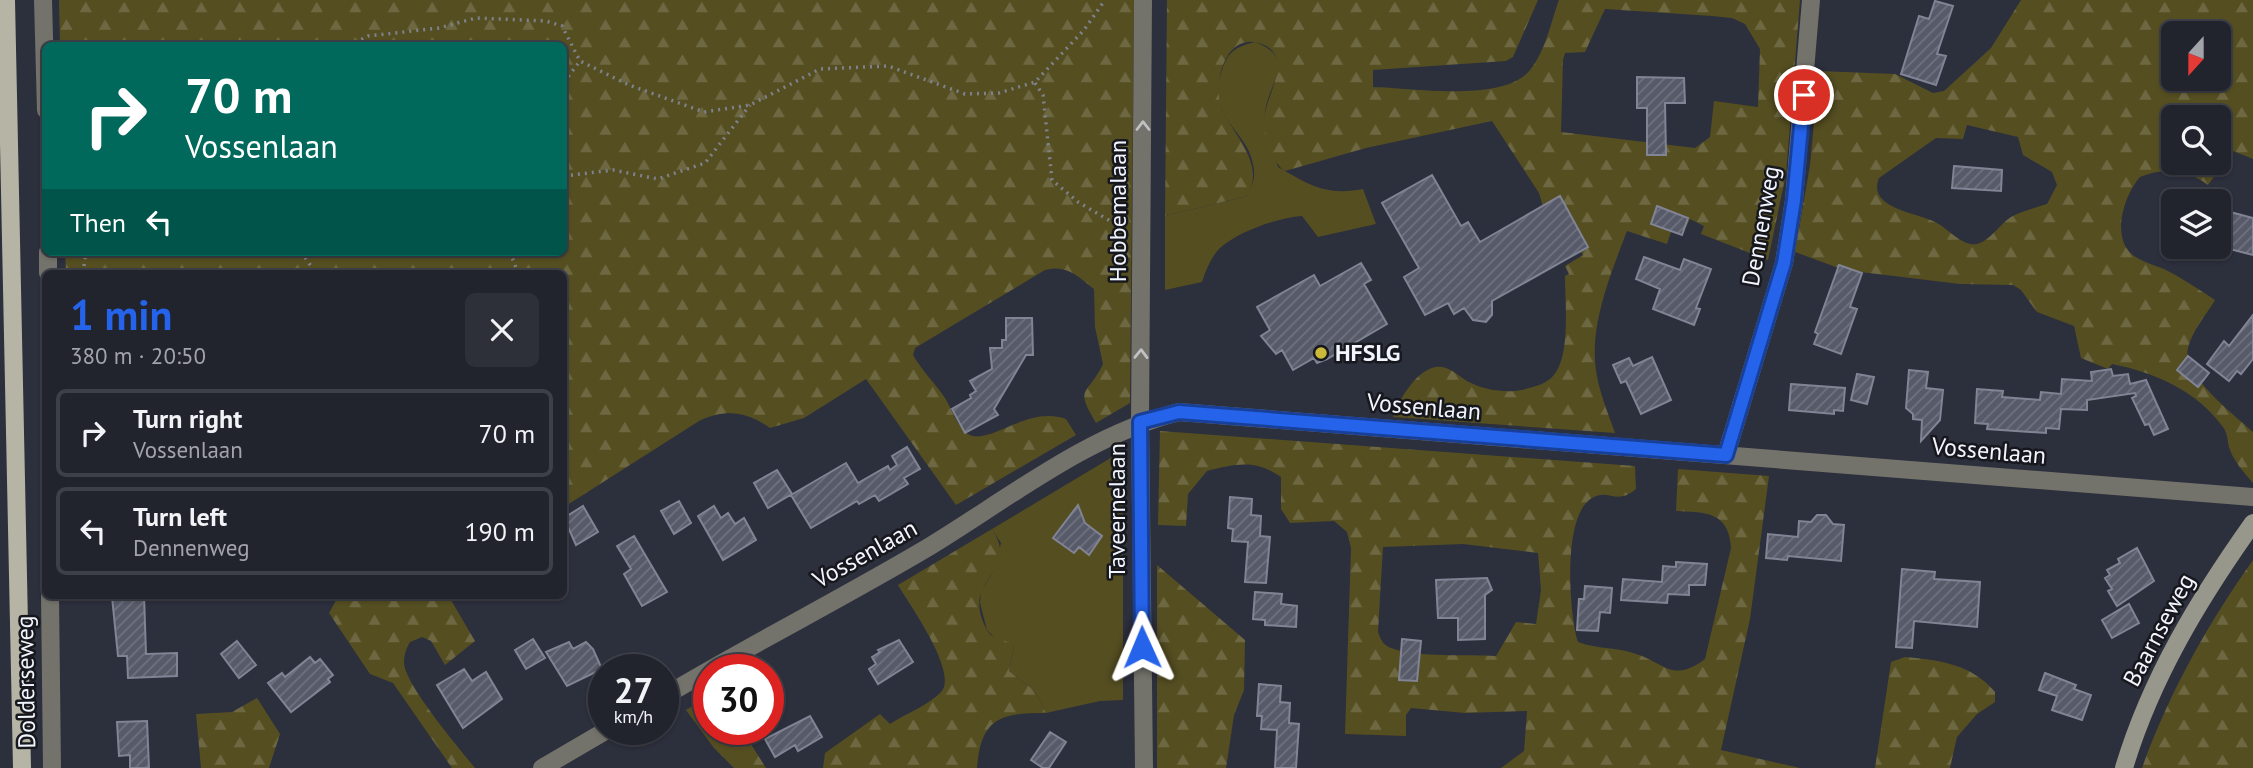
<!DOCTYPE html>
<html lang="en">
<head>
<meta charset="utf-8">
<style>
	body { margin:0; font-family:"PT Sans",sans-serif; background:#2d2f39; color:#f1f3f6; height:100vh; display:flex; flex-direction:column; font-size:26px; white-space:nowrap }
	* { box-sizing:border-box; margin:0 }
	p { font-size:23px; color:#a2a4aa }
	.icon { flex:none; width:38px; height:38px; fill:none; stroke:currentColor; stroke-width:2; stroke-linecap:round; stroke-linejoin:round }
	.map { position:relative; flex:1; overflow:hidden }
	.details { position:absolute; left:42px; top:270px; width:525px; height:329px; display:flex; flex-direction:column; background:#21232d; border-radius:10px; box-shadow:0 2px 5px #0004,0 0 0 2px #3e4049 }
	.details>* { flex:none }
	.top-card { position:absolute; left:42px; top:42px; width:525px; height:214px; border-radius:10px; box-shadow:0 2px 5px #0004,0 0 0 2px #3e4049; background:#00695c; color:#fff; overflow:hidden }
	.needle { width:46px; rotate:201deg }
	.buttons { position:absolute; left:2161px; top:21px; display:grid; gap:14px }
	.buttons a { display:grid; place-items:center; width:70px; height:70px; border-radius:10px; background:#21232d; box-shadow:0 2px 5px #0004,0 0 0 2px #3e4049; font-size:35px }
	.speed { position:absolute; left:588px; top:654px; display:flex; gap:14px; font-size:35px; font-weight:700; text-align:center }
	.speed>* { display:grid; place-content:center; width:91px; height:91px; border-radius:50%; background:#21232d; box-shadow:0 2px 5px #0004,0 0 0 2px #3e4049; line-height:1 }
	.speed small { font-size:18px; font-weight:400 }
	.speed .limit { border:10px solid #d22; background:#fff; color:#111 }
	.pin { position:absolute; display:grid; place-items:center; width:60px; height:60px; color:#fff; margin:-30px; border:4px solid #fff; border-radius:50%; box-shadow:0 2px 7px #0007 }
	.me { position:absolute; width:77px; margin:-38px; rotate:359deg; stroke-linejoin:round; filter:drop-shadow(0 0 5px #0008) }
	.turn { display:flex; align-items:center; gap:24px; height:147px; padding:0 28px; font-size:32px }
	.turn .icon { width:91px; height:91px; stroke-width:2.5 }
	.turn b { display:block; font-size:49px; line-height:60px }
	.then { display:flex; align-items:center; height:66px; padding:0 28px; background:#0003; gap:14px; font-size:26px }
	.round { display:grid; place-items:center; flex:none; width:74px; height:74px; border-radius:10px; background:#2d2f39 }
	.overview { display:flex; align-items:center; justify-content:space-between; height:119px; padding:0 28px }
	h1 { font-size:42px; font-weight:700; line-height:52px; color:#2563eb }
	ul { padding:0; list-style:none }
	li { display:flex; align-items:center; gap:21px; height:88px; margin:0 14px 10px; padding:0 14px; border:4px solid #3e4049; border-radius:10px }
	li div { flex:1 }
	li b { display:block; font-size:26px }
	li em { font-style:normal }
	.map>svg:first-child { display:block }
	.green { fill:#554e21 }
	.forest { fill:url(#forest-firs); fill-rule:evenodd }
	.building { fill:url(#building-hatch); stroke:#808494; stroke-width:2 }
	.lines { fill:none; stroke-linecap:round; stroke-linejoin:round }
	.path { stroke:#7f828d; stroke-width:3.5; stroke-dasharray:2 5; stroke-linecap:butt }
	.street { stroke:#73726b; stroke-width:18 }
	.secondary { stroke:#98978c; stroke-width:18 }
	.primary { stroke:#b5b4a5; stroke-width:18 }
	.oneway { stroke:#bfc1c3 }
	.route-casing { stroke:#184099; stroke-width:18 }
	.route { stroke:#2563eb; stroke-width:12 }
	.poi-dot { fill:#cbba39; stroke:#16181d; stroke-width:2.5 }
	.labels { text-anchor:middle; stroke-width:5; stroke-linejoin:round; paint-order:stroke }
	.street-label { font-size:24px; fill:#f2f5fd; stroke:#16181d }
	.poi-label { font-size:24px; font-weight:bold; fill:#f2f5fd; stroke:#16181d; text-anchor:start }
</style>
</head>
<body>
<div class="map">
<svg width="2253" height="768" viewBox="0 0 2253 768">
	<defs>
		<pattern id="forest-firs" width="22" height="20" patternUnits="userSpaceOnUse" patternTransform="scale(1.75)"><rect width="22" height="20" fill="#554e21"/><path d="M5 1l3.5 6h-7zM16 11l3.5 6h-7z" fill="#6e6842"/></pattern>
		<pattern id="building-hatch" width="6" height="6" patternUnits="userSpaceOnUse" patternTransform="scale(1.75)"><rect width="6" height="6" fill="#575a69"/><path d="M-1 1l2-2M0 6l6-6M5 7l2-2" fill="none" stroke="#70727f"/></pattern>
	</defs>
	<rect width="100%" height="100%" fill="#2c2f3c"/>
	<path class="green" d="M1255,42C1298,58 1268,84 1265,112C1263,128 1274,151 1278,167C1310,185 1325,196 1363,189L1376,224L1318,237L1302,216C1277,218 1239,231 1220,248C1211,257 1206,270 1202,282L1165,290V216L1247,196C1251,187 1255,181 1254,170C1250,128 1203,121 1223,67C1229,50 1239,46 1255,42Z
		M1119,453L1123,484V700L1100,701L1046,713L1035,691L1009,671L1014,646L995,638L987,630L980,603L981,591L993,572L1001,543L992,529Z"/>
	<path class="forest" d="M59,0H1134L1130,403L1096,423C1074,386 1087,397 1103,364L1095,327L1094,289C1078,276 1066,264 1045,270L915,348L913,355C922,371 935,383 945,398C951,408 954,418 961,427C963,431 968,435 973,436C995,441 1029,406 1066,419L1076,435L956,505L866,379L804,418L770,428C746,411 725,409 699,421L564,507V273H66L65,252H564V46L60,45Z
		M1167,0H1538L1513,57L1506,61L1373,70V87C1412,88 1504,103 1530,70C1545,52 1551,22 1559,0H1800L1786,174L1768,260L1701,234L1704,226L1690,219L1686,227L1674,223L1667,244L1627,231C1610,276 1586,332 1598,381C1602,399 1609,416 1615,433L1393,417C1399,400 1414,374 1432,368C1448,362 1459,378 1471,383C1487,391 1511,394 1529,388C1537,386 1547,383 1553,376C1571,357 1565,301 1565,276L1569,274L1565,266L1583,255L1567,228L1552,237L1539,193L1492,121L1366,148L1285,171C1277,166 1275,159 1271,150C1265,137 1262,127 1265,113C1269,91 1294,54 1259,43C1222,33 1211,91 1224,114C1238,139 1265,167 1247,196L1165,216ZM1605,9L1712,16L1732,18L1745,24L1760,49L1758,107L1714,101L1710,137L1695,148L1561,132L1563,60L1565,53L1585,52Z
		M2021,0H2253V159L2233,151L2208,185C2188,169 2163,167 2140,177C2124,195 2110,239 2134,256C2143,262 2154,265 2164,269C2182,278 2198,289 2215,300C2206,315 2192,331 2188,348C2181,375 2235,415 2253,432V483C2245,474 2232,459 2229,447C2227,439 2228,434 2223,427C2197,391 2154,372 2112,364L2108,369L2081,358L2074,326L2037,312L2021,290L2013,285L1960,284L1844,270L1795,252L1810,165L1819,71L1895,74L1933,93L1944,91L1991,48ZM2174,33H2219V79H2174ZM2174,117H2219V163H2174ZM1967,125L2018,137L2023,155L2052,172L2057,185L2047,204C2035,208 2022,211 2011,217C2000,224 1990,241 1977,244C1962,247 1948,228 1935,222C1914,212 1867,208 1879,178L1936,138L1963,139Z
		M1160,431L1635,466L1636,489C1616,506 1609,488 1592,498C1562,515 1569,614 1578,642C1596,649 1615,647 1633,653C1665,662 1671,684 1705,659L1731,548C1729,512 1706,512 1676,511L1678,469L1769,476L1750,619L1721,750L1800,768H1501L1524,751L1527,711L1465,713L1411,708L1406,715V736L1345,734L1351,548L1347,532L1334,521L1290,523L1281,509V477C1255,459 1236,464 1207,471L1188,494L1186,526L1158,525ZM1463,544L1538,553L1541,590L1536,624L1516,622L1496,656C1467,654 1419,658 1391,648C1383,645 1381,640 1378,632L1383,547Z
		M992,529C1022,575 958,577 987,630C993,641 1006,638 1014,646L1009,671L1035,691L1046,713C1000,713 981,718 977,768H823L825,753L880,714L890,724C905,714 929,705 941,692C959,673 909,604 898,585Z
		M2253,560V768H2142C2169,693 2207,625 2253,560Z
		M1157,565L1245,640L1244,690L1234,715L1226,768H1157Z
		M339,595H448L475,641L445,665L431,641L422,637L410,642C406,649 404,655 404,663C405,685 460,749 475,768H452L393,683L370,674L329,613Z
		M1905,657C1939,660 1972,664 1995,692V702L1977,714L1957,737L1950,768H1875L1891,662Z
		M709,696V730H742L766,768H734L714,748L686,710Z
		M257,698L280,734L269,768H201L196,714L232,712Z"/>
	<path class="building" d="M1935,1L1953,6L1937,54L1946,56L1936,85L1901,74L1919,16L1929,19Z
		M1637,77L1684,78L1685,103H1665L1666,155H1647V108H1637Z
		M1954,166L2002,170L2001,191L1952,188Z
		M1432,175L1461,226L1468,222L1480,242L1560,196L1588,247L1492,301V315L1486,322L1473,320L1464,308L1454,314L1448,303L1425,315L1404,277L1419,268L1382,203Z
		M1657,206L1688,218L1682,235L1651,224Z
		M2219,209L2253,218V255L2226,248L2227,245L2219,243Z
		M1644,257L1680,270L1684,259L1711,269L1696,308L1700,309L1694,325L1653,309L1660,289L1636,279Z
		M1361,263L1371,280L1364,284L1387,324L1327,359L1317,363L1314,358L1293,370L1282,350L1276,354L1261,336L1270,330L1257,307L1314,275L1320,286Z
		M1839,265L1862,273L1850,307L1857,309L1841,354L1814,344L1818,334L1815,332Z
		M2253,315V359L2241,374L2237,371L2229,381L2207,364L2224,341L2229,346Z
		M1006,318H1032L1033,355H1026L994,409L998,415L965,433L952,409L971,398L970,395L976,391L970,381L992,369L990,348H1002V340H1006Z
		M2188,356L2209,373L2198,387L2177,370Z
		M1652,357L1671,400L1641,414L1626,381L1621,383L1613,365L1629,358L1633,366Z
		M2111,369L2113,376L2128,374L2130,384L2146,380L2168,429L2154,435L2149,424L2145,425L2132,398L2136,396L2135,393L2087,400V410L2061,409L2059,429L2046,428V433L1987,429L1988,424L1975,423L1977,389L2003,391L2002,397L2040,400L2041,392L2061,394L2062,379L2092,381L2091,372Z
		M1909,370L1928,372L1926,388L1943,390L1940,420L1921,441L1922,420L1913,419V414L1906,408Z
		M1857,374L1874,377L1867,404L1851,400Z
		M1791,384L1845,388L1843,411L1834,410V414L1789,410Z
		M907,447L920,469L904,478L908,484L879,501L875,495L859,504L857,501L811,528L791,495L846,463L858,483L888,466L890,470L897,465L892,456Z
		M777,470L792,494L768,508L754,483Z
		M1230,497L1252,499L1251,515L1261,516L1260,536L1270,537L1266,583L1245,582L1248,542L1232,541L1233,529L1228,528Z
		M679,501L691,523L674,534L661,511Z
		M1078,505L1085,523L1102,536L1089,555L1079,547L1074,553L1053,538Z
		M583,506L598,532L576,545L564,518Z
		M714,506L721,518L728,513L735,524L744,518L756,540L723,560L698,516Z
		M1817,515H1826L1833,524L1844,525L1841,561L1788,556L1787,560L1766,558L1768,534L1798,537L1799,521L1811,522Z
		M634,536L667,592L642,606L624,574L631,569L617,546Z
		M2137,548L2154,581L2117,606L2108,591L2112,589L2105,578L2110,575L2107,570L2120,563L2118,559Z
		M1676,562L1707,564L1705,585H1689V595L1668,594L1667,603L1621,600L1623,579L1662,582L1663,566L1676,567Z
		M1902,569L1935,572L1934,579L1980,582L1977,627L1914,621L1912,648L1896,647Z
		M1487,578L1492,590L1485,595V639L1458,640V618H1438L1436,580Z
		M1585,586L1612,588L1610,613L1600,612L1598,631L1577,630L1579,599H1584Z
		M1255,592L1282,594L1281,604L1297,606L1296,627L1265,625V620L1253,619Z
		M144,595L146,654L177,653V676L128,678L127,656H118L112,597Z
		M2129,604L2139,623L2112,638L2102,620Z
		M533,639L545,658L526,669L515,650Z
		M1402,639L1421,641L1417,681L1399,680Z
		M899,640L913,662L878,684L869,669L876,664L872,657L880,652L878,650Z
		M237,641L256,665L239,678L221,654Z
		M569,642L573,649L586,642L593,649L602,669L567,686L546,652Z
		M310,657L315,663L320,659L333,675L328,679L330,682L291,712L268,683L282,673L285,677Z
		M464,669L472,681L486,672L502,699L463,728L437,685Z
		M2045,673L2076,685L2074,689L2091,695L2082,720L2052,710L2057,696L2039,690Z
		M1259,684L1281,686L1280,702L1290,703L1289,723L1299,724L1296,768H1275L1277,730L1261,729L1262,716H1257Z
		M810,716L822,737L798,751L795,745L775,757L765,739Z
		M147,721L149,768H130V755L119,756L117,722Z
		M1050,732L1066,742L1049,768H1043L1031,760Z"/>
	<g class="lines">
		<path class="path" d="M349,46L368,36L439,28L476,18L546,21L562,26L580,61L629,85L704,112L750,105L820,69L888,66L965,94L999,93L1035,82L1084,30L1105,0
			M564,82L580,61
			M1035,83L1043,95L1052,180L1078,202L1122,228
			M564,176L613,170L658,179L705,163L750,105
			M301,252L316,273
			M510,252L518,273
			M83,273L86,252"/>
		<path class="street" d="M43,0L46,110
			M1143,0L1140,422L1144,768
			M48,252V273
			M1726,455L1784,263L1794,200L1811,0
			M50,595L52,768
			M663,697C750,645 841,599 927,548C1008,499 1087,435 1179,412L2253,497
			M542,768L607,730"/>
		<path class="secondary" d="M2124,768C2151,678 2199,599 2253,523"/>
		<path class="primary" d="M6,0L22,768"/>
	</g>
	<defs><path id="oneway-chevron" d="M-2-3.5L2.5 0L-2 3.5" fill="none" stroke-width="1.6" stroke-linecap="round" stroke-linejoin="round" transform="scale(1.75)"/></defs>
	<g class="oneway">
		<use href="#oneway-chevron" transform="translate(1143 126) rotate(-90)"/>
		<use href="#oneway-chevron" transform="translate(1141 354) rotate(-89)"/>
	</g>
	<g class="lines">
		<g class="route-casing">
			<path id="route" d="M1142,647L1140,422L1179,412L1726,455L1784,263L1794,200L1804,95"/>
		</g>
		<use href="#route" class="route"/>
	</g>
	<circle class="poi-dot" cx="1321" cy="353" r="7"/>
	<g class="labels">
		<g class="street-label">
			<text transform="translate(1118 211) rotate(-90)" y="8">Hobbemalaan</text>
			<text transform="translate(1761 226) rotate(-80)" y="8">Dennenweg</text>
			<text transform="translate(1424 407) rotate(5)" y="8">Vossenlaan</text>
			<text transform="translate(1989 451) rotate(5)" y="8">Vossenlaan</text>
			<text transform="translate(1117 511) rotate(-90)" y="8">Taveernelaan</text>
			<text transform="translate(865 554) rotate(-29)" y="8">Vossenlaan</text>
			<text transform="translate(2159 630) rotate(-62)" y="8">Baarnseweg</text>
			<text transform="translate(26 682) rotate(-91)" y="8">Dolderseweg</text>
		</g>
		<g class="poi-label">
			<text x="1335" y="361">HFSLG</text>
		</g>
	</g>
</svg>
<div class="buttons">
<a><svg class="needle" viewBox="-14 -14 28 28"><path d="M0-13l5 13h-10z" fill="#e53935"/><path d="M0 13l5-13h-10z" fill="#a2a4aa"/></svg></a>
<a><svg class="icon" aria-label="search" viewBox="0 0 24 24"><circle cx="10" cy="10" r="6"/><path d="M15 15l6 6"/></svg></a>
<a><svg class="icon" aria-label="layers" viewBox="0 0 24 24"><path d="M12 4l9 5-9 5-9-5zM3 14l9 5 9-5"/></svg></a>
</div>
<div class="speed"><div>27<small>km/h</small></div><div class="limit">30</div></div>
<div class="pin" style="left:1804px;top:95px;background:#d93025"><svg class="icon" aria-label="arrive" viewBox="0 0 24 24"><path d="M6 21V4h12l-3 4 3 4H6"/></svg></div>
<svg class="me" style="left:1142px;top:647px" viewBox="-20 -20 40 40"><path d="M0-17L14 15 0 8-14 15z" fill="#2563eb" stroke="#fff" stroke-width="4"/></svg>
<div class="top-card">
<div class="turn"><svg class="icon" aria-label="right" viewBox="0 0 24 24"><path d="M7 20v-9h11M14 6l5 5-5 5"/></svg><div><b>70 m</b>Vossenlaan</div></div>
<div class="then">Then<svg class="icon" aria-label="left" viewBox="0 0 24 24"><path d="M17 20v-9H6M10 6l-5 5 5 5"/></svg></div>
</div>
<section class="details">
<div class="overview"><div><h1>1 min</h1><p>380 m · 20:50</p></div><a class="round"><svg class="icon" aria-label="close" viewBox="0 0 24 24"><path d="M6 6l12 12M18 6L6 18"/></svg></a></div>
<ul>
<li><svg class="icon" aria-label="right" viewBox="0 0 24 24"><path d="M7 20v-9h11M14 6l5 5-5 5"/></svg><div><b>Turn right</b><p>Vossenlaan</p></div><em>70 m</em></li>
<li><svg class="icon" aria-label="left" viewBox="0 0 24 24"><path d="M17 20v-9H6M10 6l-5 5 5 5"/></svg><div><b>Turn left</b><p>Dennenweg</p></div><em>190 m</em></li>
</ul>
</section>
</div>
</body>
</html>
